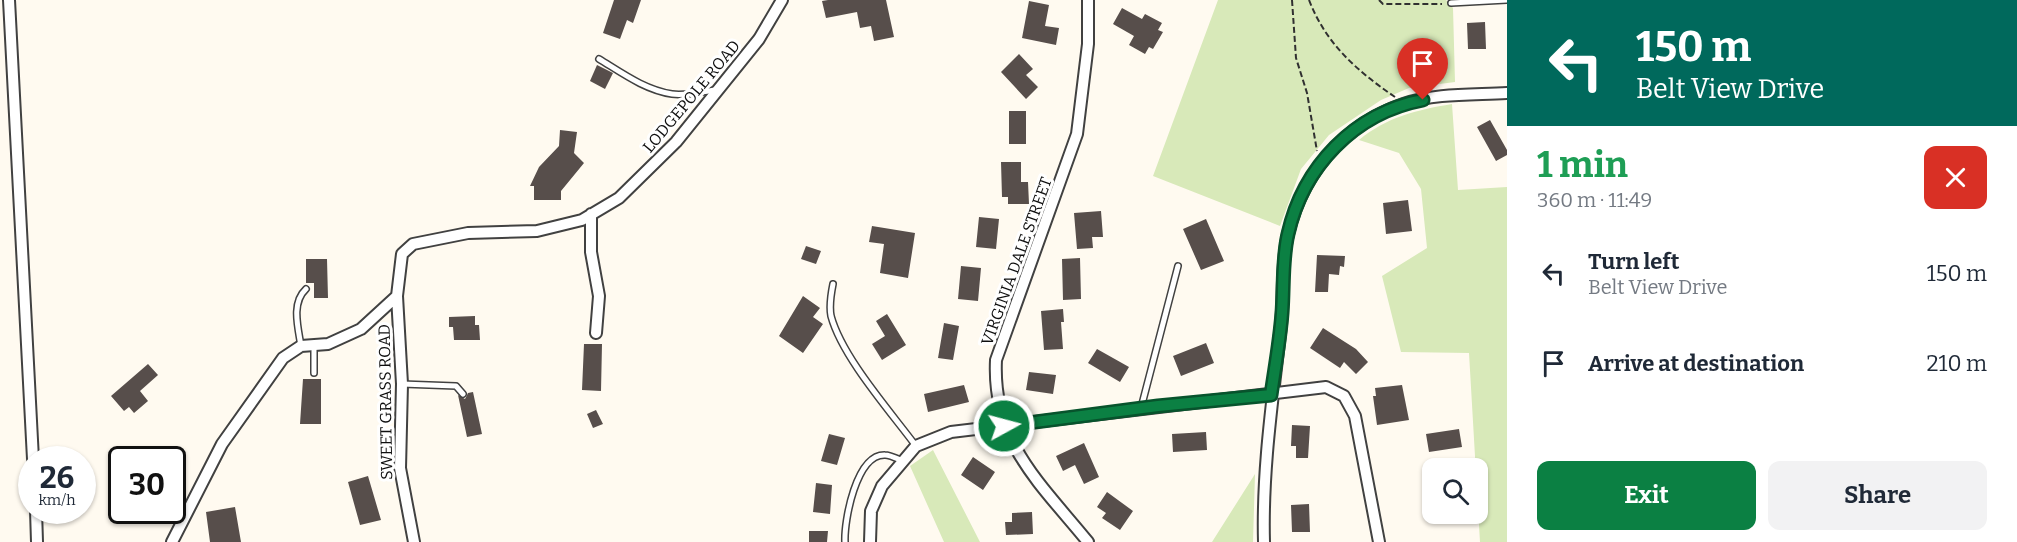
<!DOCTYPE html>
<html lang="en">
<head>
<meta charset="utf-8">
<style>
	body { margin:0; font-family:Bitter,serif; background:#f2f2f3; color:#1f2937; height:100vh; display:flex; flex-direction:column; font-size:22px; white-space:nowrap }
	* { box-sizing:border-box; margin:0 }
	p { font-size:20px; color:#747a83 }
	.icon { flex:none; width:33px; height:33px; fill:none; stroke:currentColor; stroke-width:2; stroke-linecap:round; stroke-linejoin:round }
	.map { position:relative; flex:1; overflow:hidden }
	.panel { display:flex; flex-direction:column; background:#fff; width:510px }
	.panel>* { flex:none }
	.guide { background:#00695c; color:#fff; overflow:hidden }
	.fabs { position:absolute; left:1422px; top:458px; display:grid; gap:12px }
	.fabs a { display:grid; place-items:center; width:66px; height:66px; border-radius:12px; background:#fff; box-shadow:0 2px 4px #0004; font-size:30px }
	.speed { position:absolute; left:18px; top:446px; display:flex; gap:12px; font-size:30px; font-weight:700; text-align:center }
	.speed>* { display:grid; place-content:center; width:78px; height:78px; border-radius:50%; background:#fff; box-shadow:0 2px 4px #0004; line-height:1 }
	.speed small { font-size:15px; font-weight:400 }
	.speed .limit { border:3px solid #111; border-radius:9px; background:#fff; color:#111 }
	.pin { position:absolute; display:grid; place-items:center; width:51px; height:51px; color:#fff; margin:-62px -26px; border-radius:50% 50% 50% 0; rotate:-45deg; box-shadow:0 0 6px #0007 }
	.pin .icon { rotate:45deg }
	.me { position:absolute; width:66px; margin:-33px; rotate:83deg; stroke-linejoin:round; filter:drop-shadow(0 0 4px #0008) }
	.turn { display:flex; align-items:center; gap:21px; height:126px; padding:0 30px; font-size:27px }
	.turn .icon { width:78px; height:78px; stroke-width:2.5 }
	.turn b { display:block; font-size:42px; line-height:51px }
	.round { display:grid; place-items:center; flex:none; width:63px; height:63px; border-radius:12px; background:#f2f2f3 }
	.overview { display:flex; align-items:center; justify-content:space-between; height:102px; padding:0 30px }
	h1 { font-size:36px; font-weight:700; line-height:45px; color:#1e9e55 }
	.primary-button { display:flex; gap:12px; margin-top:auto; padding:12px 30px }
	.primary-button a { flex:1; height:69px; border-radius:12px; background:#0b8043; color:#fff; font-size:24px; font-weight:700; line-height:69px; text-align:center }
	.primary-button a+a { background:#f2f2f3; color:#1f2937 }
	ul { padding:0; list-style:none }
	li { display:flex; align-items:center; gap:18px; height:90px; padding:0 30px }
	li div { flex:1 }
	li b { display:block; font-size:22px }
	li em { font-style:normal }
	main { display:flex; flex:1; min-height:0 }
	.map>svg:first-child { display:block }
	.green { fill:#d8e9b9 }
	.building { fill:#574e4b }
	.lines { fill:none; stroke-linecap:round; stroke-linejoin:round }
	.lane-casing { stroke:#414141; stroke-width:8 }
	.street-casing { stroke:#414141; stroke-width:14 }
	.path { stroke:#303030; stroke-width:2; stroke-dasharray:6 3; stroke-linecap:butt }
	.lane { stroke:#fff; stroke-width:5 }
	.street { stroke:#fff; stroke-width:10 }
	.route-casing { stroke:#07532c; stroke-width:15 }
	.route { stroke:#0b8043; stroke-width:10 }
	.labels { text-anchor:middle; stroke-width:6; stroke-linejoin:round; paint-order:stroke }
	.street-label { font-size:16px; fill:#0e0e0e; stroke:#fff }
</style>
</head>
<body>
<main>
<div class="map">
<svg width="1507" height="542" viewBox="0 0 1507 542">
	<rect width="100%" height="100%" fill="#fffaf0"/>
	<path class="green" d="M1218,0H1446L1453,8L1455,82L1409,88L1381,100L1329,135L1301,169L1280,226L1153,176Z
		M1452,104L1458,190L1507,187V542H1480L1469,353L1401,352L1382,276L1427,248L1421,189L1399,153L1359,140C1387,117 1416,110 1452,104Z
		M933,450L980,542H944L910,466Z
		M1255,474L1253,542H1212Z"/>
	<path class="building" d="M614,0H641L633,23L627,20L620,39L603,33Z
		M828,0H886L894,37L874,41L871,26L860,28L857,12L826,18L822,1Z
		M1029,1L1049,5L1045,26L1059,28L1056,45L1022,38Z
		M1122,8L1142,19L1145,14L1162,23L1158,30L1163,32L1153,49L1149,47L1145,54L1129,45L1134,36L1113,24Z
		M1485,22L1486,49H1468L1467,23Z
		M1019,54L1033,69L1026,75L1038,87L1026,99L1001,72Z
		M597,65L613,73L605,89L590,81Z
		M1009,111H1026V144H1009Z
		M1490,120L1507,150V155L1496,161L1477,127Z
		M560,130L577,132L574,153L584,163L561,191V200H534V186H530L539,167L559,146Z
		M1001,162H1021V182H1028L1029,204H1008V197H1002Z
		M1408,200L1412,231L1386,234L1383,203Z
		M1101,211L1103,237H1092L1093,248L1077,249L1074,213Z
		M979,217L999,219L996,249L976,247Z
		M1206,219L1224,261L1201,270L1183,229Z
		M872,226L915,233L908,278L880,273L884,244L869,242Z
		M806,246L821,251L816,264L801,259Z
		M1317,255L1345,256L1344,267L1340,266L1339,275L1329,274L1328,292H1315Z
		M1080,258L1081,299L1063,300L1062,259Z
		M306,259H327L328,298H314V283H306Z
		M961,266L981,268L978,301L958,299Z
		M803,296L820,308L813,317L823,324L803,353L779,336Z
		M1063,309L1064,322H1061L1063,349L1044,350L1041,311Z
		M887,314L906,345L882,360L872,344L885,336L876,321Z
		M475,316V325H479L480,340H454L453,327H449V317Z
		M944,323L959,326L953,360L938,358Z
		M1323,328L1356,349L1368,362L1356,374L1344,362L1340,368L1310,348Z
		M1206,343L1214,363L1181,376L1173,356Z
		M584,344H602L601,391L582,390Z
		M1097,349L1129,367L1120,382L1088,363Z
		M148,364L158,375L140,391L148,401L134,413L129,407L124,411L111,396Z
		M1029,372L1056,375L1053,394L1026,390Z
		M303,379H321V424H300Z
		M964,385L969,402L928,412L924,394Z
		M1402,385L1409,420L1377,425L1373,396H1376L1375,388Z
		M473,392L482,434L467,437L458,395L465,399L468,393Z
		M596,410L603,424L593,428L587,414Z
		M1292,425L1310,426L1308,458H1296V446H1291Z
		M1459,429L1462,447L1429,452L1426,434Z
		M1206,432L1207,450L1173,452L1172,434Z
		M829,434L845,438L837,465L821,461Z
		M1084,443L1099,477L1084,484L1075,465L1063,471L1056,456Z
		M973,457L995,472L983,490L961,475Z
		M368,476L381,520L360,525L348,482Z
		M816,483L832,485L830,514L813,512Z
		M1107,492L1133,511L1120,530L1102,518L1106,513L1097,507Z
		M1309,504L1310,532H1292L1291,505Z
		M235,507L241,542H210L206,512Z
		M1032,512L1033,534L1006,535L1005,522H1012V513Z
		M809,531H828L827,542H809Z"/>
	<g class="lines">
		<g class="lane-casing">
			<path id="lane" d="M1451,3L1507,0
				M599,59C622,73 645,90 672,94C685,96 702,92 715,90
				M833,284C831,294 829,306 831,316C842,357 890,411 916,446
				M301,346C298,327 291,303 306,289
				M314,373V347
				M402,384L456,386L463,394
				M1141,408L1178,266
				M845,542C844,521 856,454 885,455C890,455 898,459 903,461"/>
		</g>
		<g class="street-casing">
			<path id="street" d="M9,0L33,459
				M1088,0V44L1077,134L996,360C992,442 1040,483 1088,542
				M591,214V252L599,296L596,333
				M397,296L402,384L400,468L414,542
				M36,510L37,542
				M172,542L222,444L283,358L301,346L328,344L361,329L397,296L402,254L413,244L468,233L537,231L582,220L619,198L676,142L759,39L782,0
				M870,542L871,511L882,486L916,446L951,432L1326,387L1344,396L1355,416L1379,542
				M1264,542C1262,469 1273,397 1281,325C1284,295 1281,263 1288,234C1303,173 1343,125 1403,104C1435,93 1473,95 1507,93"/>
		</g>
		<path class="path" d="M1292,0L1296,58L1307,93L1317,151
			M1309,0C1326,44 1357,71 1395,97
			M1379,0L1383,4H1442"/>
		<use href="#lane" class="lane"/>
		<use href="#street" class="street"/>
	</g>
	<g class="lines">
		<g class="route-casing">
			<path id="route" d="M1004,426L1158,406L1271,395C1275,367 1280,340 1282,313C1284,287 1282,259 1288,234C1303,167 1354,113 1423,100"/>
		</g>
		<use href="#route" class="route"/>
	</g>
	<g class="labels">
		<g class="street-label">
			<text transform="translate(691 96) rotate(-50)" y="6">LODGEPOLE ROAD</text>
			<text transform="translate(1016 261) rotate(-70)" y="6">VIRGINIA DALE STREET</text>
			<text transform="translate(385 402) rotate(-91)" y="6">SWEET GRASS ROAD</text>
		</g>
	</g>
</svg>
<div class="fabs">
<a><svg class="icon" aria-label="search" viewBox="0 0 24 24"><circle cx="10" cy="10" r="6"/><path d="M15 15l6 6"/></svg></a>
</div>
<div class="speed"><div>26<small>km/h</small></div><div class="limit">30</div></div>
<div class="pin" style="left:1423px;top:100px;background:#d93025"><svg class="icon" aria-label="arrive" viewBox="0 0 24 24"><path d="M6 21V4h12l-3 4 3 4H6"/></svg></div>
<svg class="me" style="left:1004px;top:426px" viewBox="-20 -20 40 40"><circle r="17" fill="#0b8043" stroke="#fff" stroke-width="3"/><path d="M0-11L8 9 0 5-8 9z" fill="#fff"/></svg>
</div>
<section class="panel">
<div class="guide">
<div class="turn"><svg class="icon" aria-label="left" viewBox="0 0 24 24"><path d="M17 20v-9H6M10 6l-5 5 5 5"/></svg><div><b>150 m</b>Belt View Drive</div></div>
</div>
<div class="overview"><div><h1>1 min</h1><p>360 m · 11:49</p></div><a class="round" style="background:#d93025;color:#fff"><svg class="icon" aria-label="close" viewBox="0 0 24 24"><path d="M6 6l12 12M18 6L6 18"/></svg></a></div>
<ul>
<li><svg class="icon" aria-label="left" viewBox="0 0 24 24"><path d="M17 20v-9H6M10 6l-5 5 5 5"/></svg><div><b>Turn left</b><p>Belt View Drive</p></div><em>150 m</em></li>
<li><svg class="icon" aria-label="arrive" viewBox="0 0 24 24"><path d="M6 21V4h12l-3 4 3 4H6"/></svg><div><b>Arrive at destination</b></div><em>210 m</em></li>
</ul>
<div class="primary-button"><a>Exit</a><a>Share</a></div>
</section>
</main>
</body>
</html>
